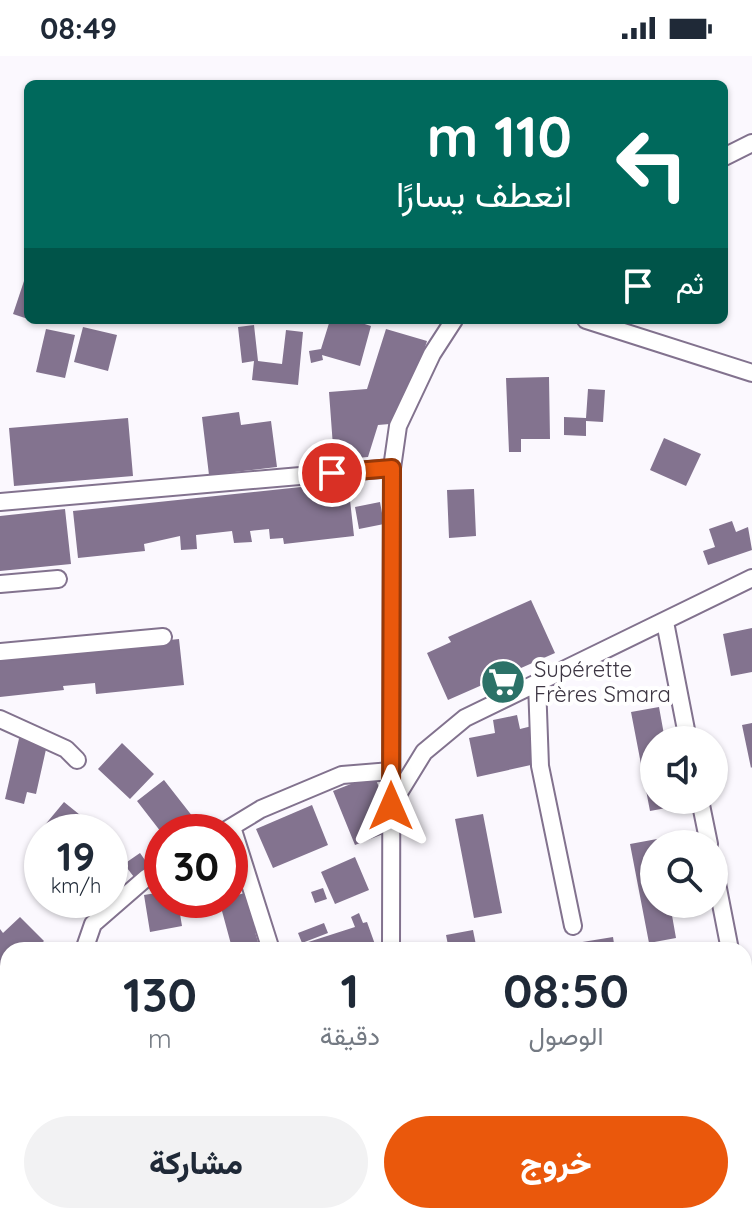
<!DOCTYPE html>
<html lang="ar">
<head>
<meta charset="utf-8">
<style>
	body { margin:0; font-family:Quicksand,Vazirmatn,sans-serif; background:#f2f2f3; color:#1f2937; direction:rtl; height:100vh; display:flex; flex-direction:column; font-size:30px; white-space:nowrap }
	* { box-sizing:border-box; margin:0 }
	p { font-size:26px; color:#747a83 }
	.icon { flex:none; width:44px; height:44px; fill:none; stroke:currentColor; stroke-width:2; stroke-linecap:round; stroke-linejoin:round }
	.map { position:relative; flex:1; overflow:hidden; direction:ltr }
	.sheet { position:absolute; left:0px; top:886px; width:752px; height:282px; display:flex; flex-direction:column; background:#fff; border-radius:24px 24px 0 0; box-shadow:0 2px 6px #0004; direction:rtl }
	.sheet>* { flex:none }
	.hud { position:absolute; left:24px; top:24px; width:704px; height:244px; border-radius:12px; box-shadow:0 2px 6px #0004; direction:rtl; background:#00695c; color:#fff; overflow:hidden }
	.fabs { position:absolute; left:640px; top:670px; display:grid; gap:16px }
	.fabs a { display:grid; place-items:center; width:88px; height:88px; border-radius:50%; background:#fff; box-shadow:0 2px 6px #0004; font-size:40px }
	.speed { position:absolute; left:24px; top:758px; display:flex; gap:16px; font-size:40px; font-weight:700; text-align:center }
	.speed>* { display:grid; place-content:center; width:104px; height:104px; border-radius:50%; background:#fff; box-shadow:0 2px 6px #0004; line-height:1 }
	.speed small { font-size:20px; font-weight:400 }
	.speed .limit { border:12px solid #d22; background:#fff; color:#111 }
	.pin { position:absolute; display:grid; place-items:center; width:68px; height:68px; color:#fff; margin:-34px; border:4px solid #fff; border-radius:50%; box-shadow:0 2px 8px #0007 }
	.me { position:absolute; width:88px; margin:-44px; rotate:0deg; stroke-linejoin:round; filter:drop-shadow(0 0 6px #0008) }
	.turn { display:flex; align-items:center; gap:28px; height:168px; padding:0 24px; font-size:36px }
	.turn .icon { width:104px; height:104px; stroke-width:2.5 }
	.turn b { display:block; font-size:56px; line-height:68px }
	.then { display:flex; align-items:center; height:76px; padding:0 24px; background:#0003; gap:16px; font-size:30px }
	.eta { display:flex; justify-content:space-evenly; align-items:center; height:136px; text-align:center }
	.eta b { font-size:48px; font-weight:800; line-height:56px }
	.button { display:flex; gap:16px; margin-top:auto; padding:16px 24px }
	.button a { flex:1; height:92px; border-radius:48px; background:#ea580c; color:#fff; font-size:32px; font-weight:800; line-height:92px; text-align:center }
	.button a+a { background:#f2f2f3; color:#1f2937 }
	.status { display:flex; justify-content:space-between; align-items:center; height:56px; padding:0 40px; background:#fff; direction:ltr }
	.status svg { height:22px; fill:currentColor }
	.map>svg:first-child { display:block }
	.building { fill:#83738f }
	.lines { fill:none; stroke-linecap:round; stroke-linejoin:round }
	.minor-casing { stroke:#82728e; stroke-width:20 }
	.minor { stroke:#fff; stroke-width:16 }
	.route-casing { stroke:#983908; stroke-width:20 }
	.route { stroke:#ea580c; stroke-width:14 }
	.labels { text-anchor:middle; stroke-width:8; stroke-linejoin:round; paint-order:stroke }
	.poi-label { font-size:22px; fill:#3d3643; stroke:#fff; text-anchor:start }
</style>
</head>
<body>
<div class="status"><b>08:49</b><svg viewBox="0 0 49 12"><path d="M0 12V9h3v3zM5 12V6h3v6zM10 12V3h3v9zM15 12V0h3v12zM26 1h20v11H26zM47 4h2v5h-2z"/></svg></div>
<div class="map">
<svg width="752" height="1167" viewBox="0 0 752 1167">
	<rect width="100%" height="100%" fill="#fbf8fe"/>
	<path class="building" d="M24,225L28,227V263L13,258Z
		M330,264H352L371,270L360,310L322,299L323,304L311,307L309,295L321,293Z
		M254,269L258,305L282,308L286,274L303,276L298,329L252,324L254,305L242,307L238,271Z
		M83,271L117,279L108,315L74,306Z
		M46,273L75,279L65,322L36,316Z
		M386,273L427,285L401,367L378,369L368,401L334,404L329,336L367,333Z
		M549,321L550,383H521V396H509L506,322Z
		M588,333L605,334L603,366L586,365V380L564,379V361L586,362Z
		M239,356L241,369L271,365L277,411L209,419L202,361Z
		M128,362L133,420L14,430L9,372Z
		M664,382L701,398L686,430L650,414Z
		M348,426L354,480L284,488L283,482L270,483L269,473L250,475L252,486L234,487L232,475L196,479L197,493L181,494L180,480L144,488L145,495L78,502L73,455Z
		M474,433L476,480L449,482L447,434Z
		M380,446L384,468L359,473L355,451Z
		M65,453L71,508L0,515V460Z
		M732,465L736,476L748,471L752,494L708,509L703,495L715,491L709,473Z
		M531,544L555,597L448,644L427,597L451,586L448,581Z
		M752,572V616L731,620L723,578Z
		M179,583L184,629L96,638L95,627L63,630L64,634L0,641V602Z
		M659,651L665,684H654V744H676L677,750L650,755L631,656Z
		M517,659L520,673L532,670L540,707L477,721L469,682L495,677L493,664Z
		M752,667V711L751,712L742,669Z
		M21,674L49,680L36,738L27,736L24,748L5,743Z
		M122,687L154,718L130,743L98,713Z
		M374,719L396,773L355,789L333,735Z
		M164,724L200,770L193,776H161L137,745Z
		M64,746L101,776H51L44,770Z
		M312,749L328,789L273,812L256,773Z
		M483,758L502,857L474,862L455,763Z
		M657,783L658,788H654V848H670L676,882L649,887L630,788Z
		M140,797L152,814L137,825L124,808Z
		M355,801L369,834L335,848L321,816Z
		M323,832L327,843L315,847L311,836Z
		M252,835L263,874L255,876L258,886L232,892L219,844L189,858L183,844H230V841Z
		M162,836V844L178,846L182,870L150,876L144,839Z
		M359,857L363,867L367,866L377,894H301L299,889L355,871L351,861Z
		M20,861L44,885L35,894H8L6,921L0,915V873L3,877Z
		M324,867L328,877L302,887L298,877Z
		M473,874L477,894H449L446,879Z
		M613,881L615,894H565L564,889Z
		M0,990L8,994V1037L0,1034Z
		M744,1020H749L752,1038V1051L744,1052Z
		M55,1160H123L129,1167H61Z
		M224,1160H261L271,1167H219Z
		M504,1160H548L547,1167H503Z
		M569,1160H603L604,1167H570Z
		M691,1160H719L720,1167H693Z"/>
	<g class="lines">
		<g class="minor-casing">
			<path id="minor" d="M724,101L752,87
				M586,264L752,317
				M0,446L392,412
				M0,528L58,523
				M665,566L688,684
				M0,596L163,581
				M537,627L540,710L573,870
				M0,663L66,693L77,704
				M700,744L709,788
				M392,748L424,696L465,662L752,522
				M232,771L271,894
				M223,776L261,753L342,719L391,715
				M714,812L730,894
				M84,894L93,868L146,822L162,813
				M391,894L392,412L398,370L432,298L454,264
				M744,963L752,998
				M0,982L8,987
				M744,1061H752
				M0,1098L8,1081
				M352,1160L367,1167
				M611,1160L612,1167
				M732,1160L733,1167"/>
		</g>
		<use href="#minor" class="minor"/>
	</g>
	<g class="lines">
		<g class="route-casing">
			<path id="route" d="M332,417L392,412L391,750"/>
		</g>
		<use href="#route" class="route"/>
	</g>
	<defs>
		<g id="supermarket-disc" transform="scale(2.3)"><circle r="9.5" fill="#2c7268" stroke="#fff"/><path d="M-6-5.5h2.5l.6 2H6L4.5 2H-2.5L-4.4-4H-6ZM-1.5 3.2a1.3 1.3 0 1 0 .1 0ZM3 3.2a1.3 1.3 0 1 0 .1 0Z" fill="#fff"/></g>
	</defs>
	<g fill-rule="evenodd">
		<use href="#supermarket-disc" x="503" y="626"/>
	</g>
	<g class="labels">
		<g class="poi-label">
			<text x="534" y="621">Supérette<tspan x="534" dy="25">Frères Smara</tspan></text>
		</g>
	</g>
</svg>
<div class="fabs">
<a><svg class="icon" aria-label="sound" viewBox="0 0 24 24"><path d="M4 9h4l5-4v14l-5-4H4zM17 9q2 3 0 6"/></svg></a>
<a><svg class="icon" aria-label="search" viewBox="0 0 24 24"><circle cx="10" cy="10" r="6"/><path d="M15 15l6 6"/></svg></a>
</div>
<div class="speed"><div>19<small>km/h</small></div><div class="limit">30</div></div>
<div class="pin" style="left:332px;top:417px;background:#d93025"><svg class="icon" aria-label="arrive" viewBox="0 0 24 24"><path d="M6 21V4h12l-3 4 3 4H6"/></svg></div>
<svg class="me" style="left:391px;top:750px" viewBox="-20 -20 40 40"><path d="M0-17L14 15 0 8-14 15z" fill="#ea580c" stroke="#fff" stroke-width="4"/></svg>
<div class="hud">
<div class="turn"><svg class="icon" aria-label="left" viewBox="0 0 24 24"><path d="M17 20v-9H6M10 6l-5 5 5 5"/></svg><div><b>110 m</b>انعطف يسارًا</div></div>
<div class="then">ثم<svg class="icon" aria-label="arrive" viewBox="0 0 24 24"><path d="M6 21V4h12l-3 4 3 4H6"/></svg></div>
</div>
<section class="sheet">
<div class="eta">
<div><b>08:50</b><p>الوصول</p></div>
<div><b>1</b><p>دقيقة</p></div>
<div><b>130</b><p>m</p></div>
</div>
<div class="button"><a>خروج</a><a>مشاركة</a></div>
</section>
</div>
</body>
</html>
